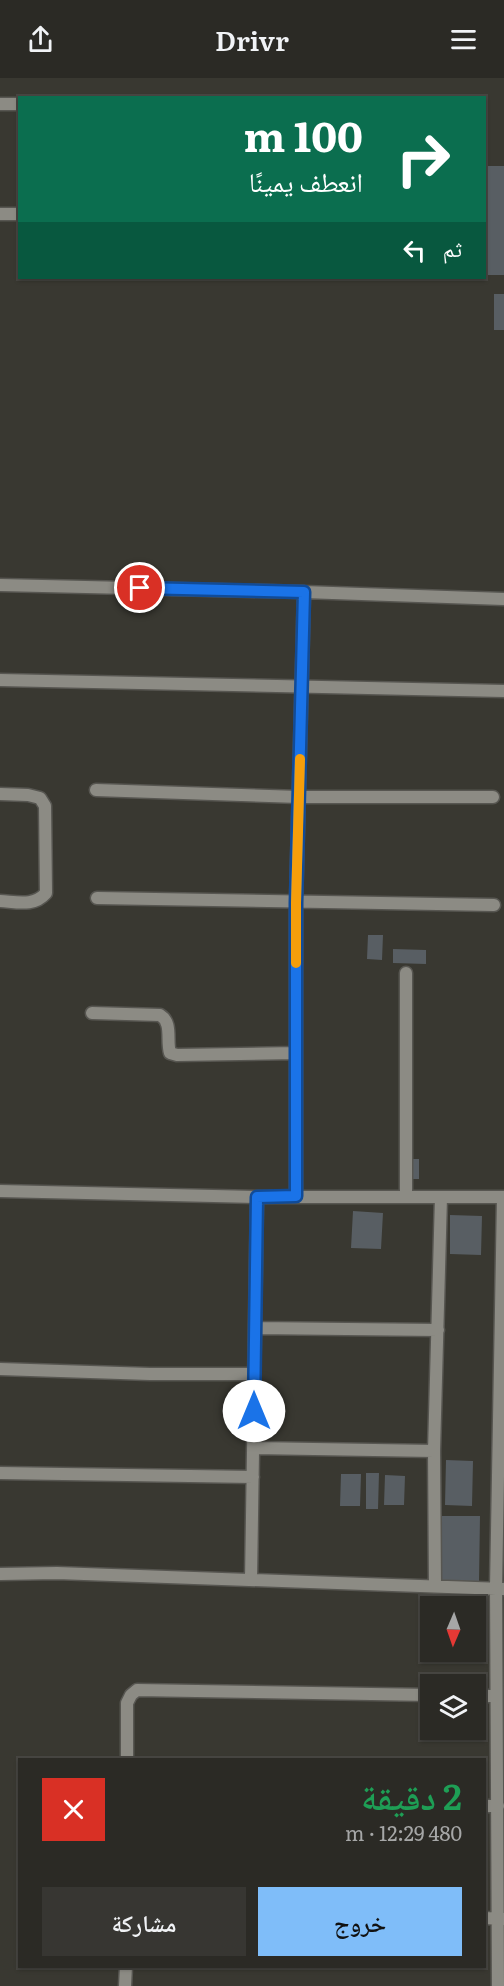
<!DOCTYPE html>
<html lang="ar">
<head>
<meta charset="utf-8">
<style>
	body { margin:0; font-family:Literata,"Noto Naskh Arabic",serif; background:#373632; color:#f1f3f6; direction:rtl; height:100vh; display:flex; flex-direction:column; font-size:22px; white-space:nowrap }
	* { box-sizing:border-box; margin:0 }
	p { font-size:20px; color:#a6a7a7 }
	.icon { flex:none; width:33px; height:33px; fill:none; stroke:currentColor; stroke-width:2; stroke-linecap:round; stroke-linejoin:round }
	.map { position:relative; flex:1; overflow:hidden; direction:ltr }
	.panel { position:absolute; left:18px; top:1680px; width:468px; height:210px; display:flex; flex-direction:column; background:#2b2a25; border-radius:0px; box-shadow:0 2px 4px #0004,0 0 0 2px #474642; direction:rtl }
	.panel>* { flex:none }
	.guide { position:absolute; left:18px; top:18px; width:468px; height:183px; border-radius:0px; box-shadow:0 2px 4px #0004,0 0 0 2px #474642; direction:rtl; background:#0b6e4f; color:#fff; overflow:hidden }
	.needle { width:39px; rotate:182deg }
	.tools { position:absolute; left:420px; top:1518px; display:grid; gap:12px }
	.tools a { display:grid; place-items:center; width:66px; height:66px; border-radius:0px; background:#2b2a25; box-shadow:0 2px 4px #0004,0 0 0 2px #474642; font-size:30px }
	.pin { position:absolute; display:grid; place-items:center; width:51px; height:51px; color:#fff; margin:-26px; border:3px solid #fff; border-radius:50%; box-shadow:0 2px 6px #0007 }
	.me { position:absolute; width:66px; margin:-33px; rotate:0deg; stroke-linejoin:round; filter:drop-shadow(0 0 4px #0008) }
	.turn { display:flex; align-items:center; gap:21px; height:126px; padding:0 24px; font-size:27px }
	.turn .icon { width:78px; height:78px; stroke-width:2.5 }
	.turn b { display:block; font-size:42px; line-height:51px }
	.then { display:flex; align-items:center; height:57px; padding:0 24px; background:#0003; gap:12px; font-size:22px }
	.round { display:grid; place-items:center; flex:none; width:63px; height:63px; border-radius:0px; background:#373632 }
	.overview { display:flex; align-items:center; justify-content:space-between; height:102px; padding:0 24px }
	h1 { font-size:36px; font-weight:600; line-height:45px; color:#1e9e55 }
	.cta { display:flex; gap:12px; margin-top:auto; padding:12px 24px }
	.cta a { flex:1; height:69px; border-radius:0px; background:#7fbdf9; color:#111; font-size:24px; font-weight:600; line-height:69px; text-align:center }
	.cta a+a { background:#373632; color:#f1f3f6 }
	header { display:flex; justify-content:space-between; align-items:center; height:78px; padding:0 24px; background:#2b2a25; font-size:27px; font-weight:600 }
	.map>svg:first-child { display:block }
	.building { fill:#585e63 }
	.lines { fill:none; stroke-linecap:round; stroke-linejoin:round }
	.street-casing { stroke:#575651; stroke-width:15 }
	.street { stroke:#8c8b84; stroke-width:12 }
	.route-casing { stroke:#114b97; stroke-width:15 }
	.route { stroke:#1a73e8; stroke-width:10 }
	.slow { stroke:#f59e0b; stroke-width:10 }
</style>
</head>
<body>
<header><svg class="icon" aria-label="menu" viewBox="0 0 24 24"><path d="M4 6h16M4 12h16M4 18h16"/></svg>Drivr<svg class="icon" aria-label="share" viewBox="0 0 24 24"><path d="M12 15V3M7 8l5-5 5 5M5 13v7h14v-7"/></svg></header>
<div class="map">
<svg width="504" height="1908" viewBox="0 0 504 1908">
	<rect width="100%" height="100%" fill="#393831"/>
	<path class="building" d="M484,88H504V197H484Z
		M494,216H504V252H494Z
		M368,857H383L382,882L367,881Z
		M393,871L426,872V886L393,885Z
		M407,1081H419V1101H407Z
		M353,1133L383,1135L381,1171L351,1170Z
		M450,1137L482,1138L481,1177L450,1176Z
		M446,1382L473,1383L472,1428L445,1427Z
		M366,1395H379L378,1431H366Z
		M341,1396H361L360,1428H340Z
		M385,1397L405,1398L404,1427H384Z
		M440,1438H480L479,1504L439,1503Z"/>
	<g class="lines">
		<g class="street-casing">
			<path id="street" d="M0,26H20
				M0,136H20
				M0,507L304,514L504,521
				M0,602L504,613
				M96,712L299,719H493
				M0,716L28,717L40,720L45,728L46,815C34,829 17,824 0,823
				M97,820L494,827
				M92,935L160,937C173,945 166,962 170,975L177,977L295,975
				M0,1113L257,1119H504
				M296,1118V825L304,514
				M406,1118V895
				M255,1250L438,1252
				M0,1291L150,1296H254
				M253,1370L434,1373
				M0,1395L253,1399
				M0,1496L57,1495L503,1511
				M251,1502L257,1119
				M435,1508L434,1373L441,1119
				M476,1618H496
				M127,1682V1625L131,1617L137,1612L430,1617
				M484,1728H498
				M484,1840L504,1841
				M125,1908L126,1888
				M498,1908L496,1510L503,1119"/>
		</g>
		<use href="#street" class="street"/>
	</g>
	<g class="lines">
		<g class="route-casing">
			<path id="route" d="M140,510L304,514L296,825V1118L257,1119L254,1333"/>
		</g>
		<use href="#route" class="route"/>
		<path class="slow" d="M296,885V825L300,681"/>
	</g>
</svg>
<div class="tools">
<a><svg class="needle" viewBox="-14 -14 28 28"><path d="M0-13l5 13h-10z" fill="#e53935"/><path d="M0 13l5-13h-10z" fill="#a6a7a7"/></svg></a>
<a><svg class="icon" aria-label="layers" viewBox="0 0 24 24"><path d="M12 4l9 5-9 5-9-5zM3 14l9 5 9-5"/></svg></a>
</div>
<div class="pin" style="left:140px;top:510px;background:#d93025"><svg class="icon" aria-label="arrive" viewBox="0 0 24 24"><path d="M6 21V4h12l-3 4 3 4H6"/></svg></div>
<svg class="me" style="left:254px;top:1333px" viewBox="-20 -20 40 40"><circle r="19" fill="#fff"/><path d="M0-13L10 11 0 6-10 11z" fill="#1a73e8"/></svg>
<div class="guide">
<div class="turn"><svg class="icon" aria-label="right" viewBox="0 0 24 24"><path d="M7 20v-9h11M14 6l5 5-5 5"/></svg><div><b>100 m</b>انعطف يمينًا</div></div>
<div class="then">ثم<svg class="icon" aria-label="left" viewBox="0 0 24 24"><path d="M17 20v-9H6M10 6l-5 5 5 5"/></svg></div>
</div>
<section class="panel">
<div class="overview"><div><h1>2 دقيقة</h1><p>480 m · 12:29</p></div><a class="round" style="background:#d93025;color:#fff"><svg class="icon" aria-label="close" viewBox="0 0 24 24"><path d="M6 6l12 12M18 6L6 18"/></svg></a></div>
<div class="cta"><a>خروج</a><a>مشاركة</a></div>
</section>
</div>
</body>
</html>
